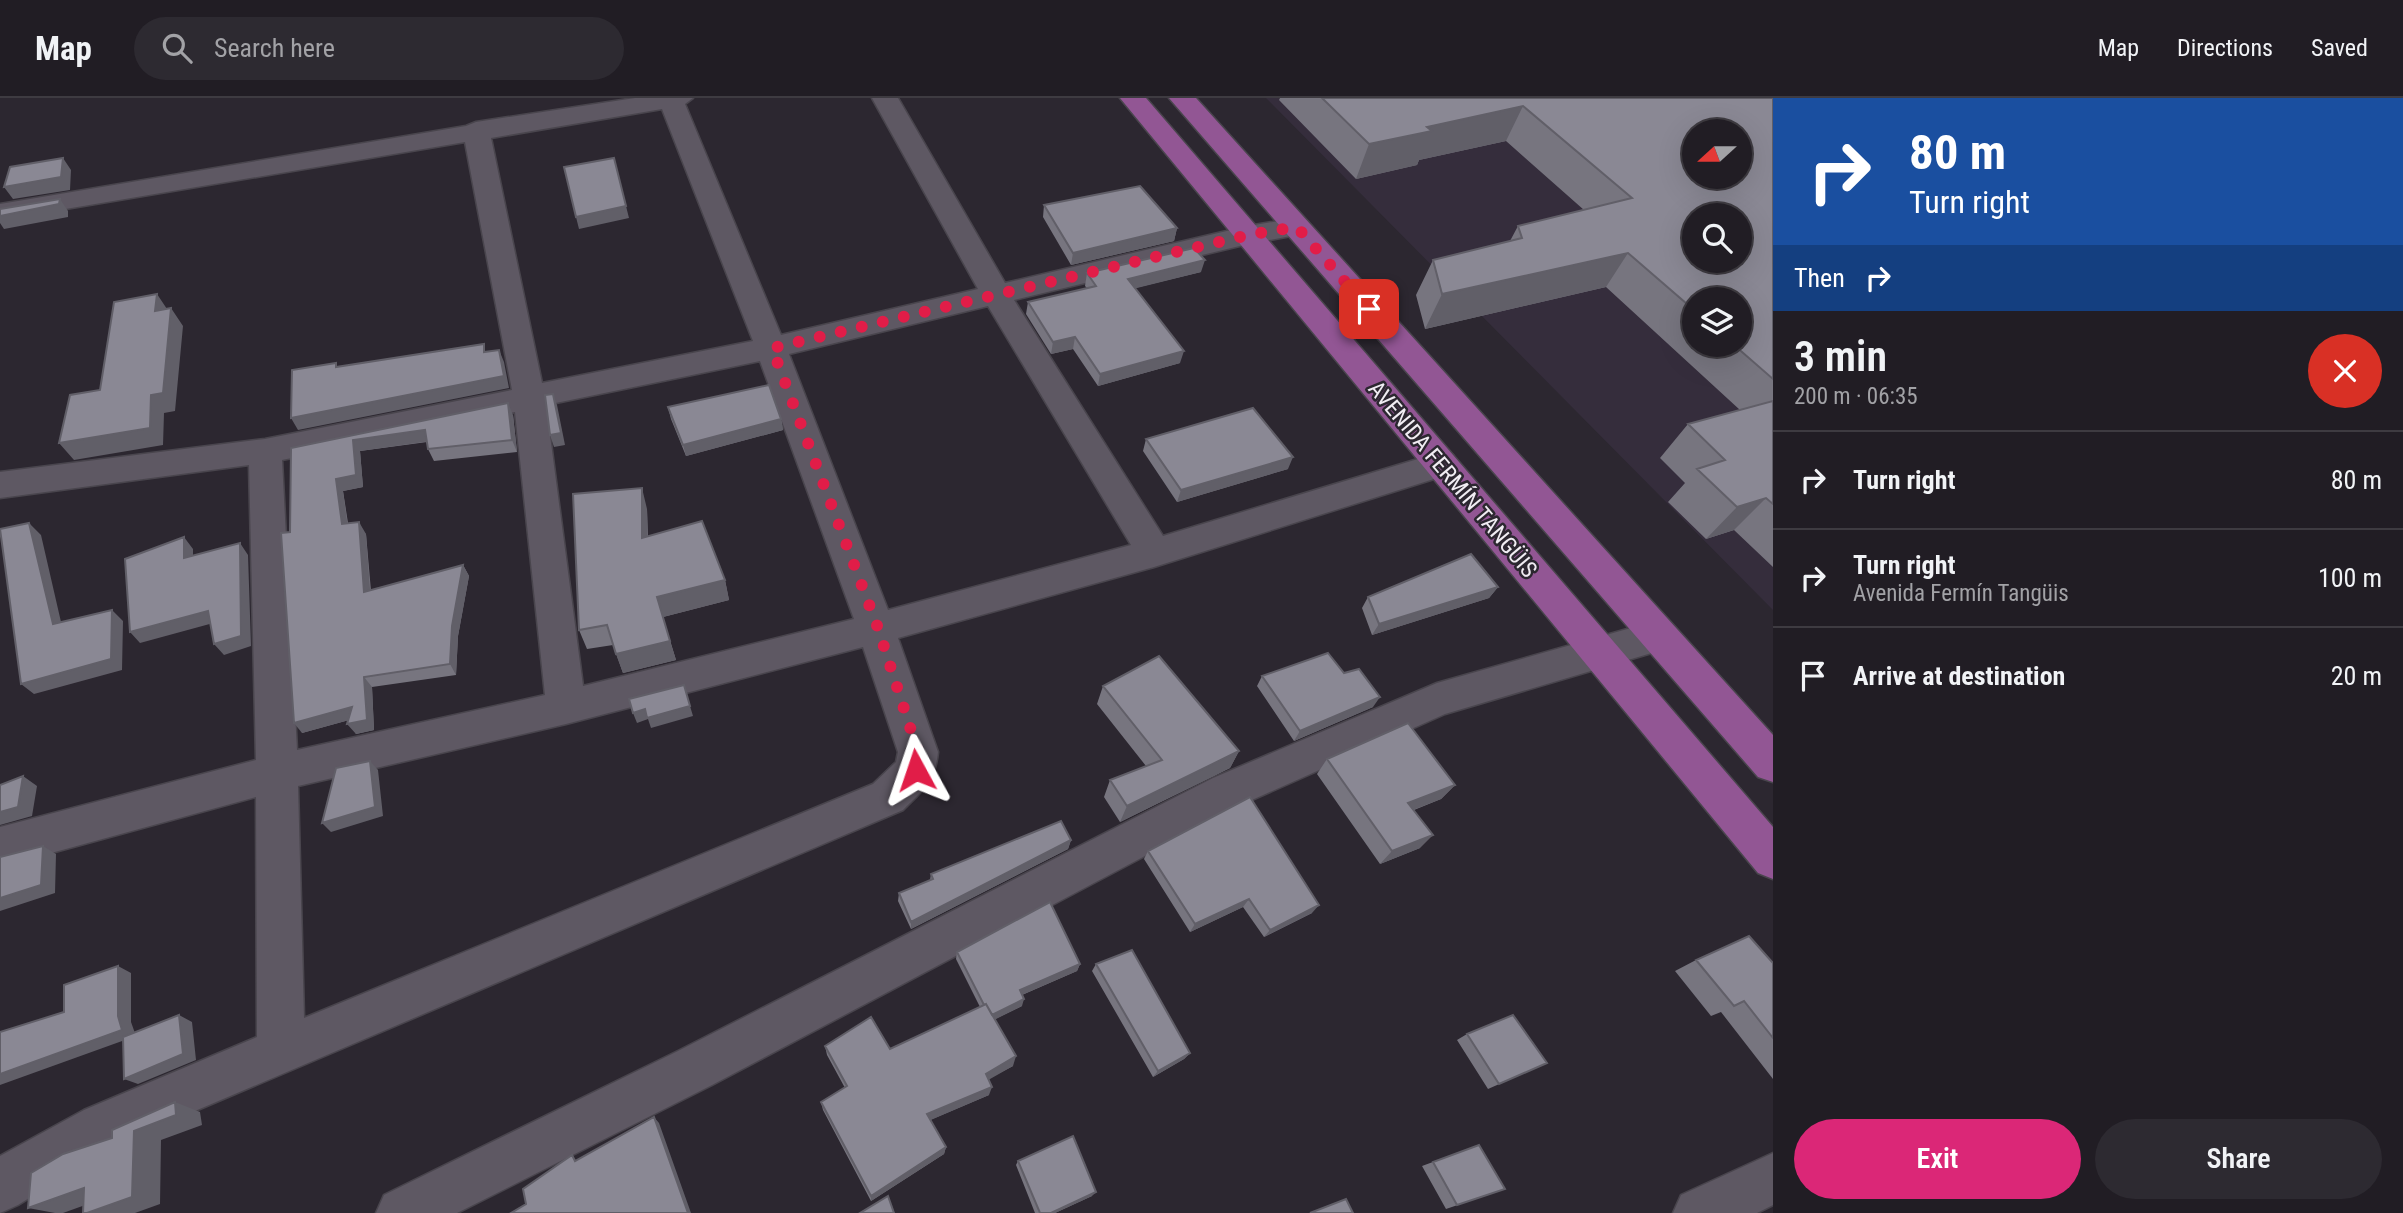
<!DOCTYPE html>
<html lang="en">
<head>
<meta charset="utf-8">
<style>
	body { margin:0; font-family:"Roboto Condensed",sans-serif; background:#2d2a31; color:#f1f3f6; height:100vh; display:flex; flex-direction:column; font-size:26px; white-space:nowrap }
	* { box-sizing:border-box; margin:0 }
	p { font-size:23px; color:#a2a2a6 }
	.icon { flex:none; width:38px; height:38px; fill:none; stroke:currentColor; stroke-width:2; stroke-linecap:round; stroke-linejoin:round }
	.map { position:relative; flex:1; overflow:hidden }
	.details { display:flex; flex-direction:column; background:#211d24; width:630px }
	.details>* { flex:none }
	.top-card { background:#1a4fa0; color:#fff; overflow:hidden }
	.needle { width:46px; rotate:249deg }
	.tools { position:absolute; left:1682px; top:21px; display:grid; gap:14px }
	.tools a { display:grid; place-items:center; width:70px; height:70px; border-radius:50%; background:#211d24; box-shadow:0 7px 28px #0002,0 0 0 2px #3e3b41; font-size:35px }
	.pin { position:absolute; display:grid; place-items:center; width:60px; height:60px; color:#fff; margin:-30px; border-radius:14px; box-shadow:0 4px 10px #0006 }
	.me { position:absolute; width:77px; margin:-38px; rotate:355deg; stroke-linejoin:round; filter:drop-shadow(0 0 5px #0008) }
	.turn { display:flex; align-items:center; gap:24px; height:147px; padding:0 21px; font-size:32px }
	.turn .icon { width:91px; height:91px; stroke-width:2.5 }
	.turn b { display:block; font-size:49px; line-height:60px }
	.then { display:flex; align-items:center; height:66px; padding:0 21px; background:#0003; gap:14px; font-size:26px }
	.round { display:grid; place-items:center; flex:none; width:74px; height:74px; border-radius:37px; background:#2d2a31 }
	.head { display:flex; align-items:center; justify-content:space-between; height:119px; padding:0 21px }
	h1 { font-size:42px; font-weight:600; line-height:52px }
	.primary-button { display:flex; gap:14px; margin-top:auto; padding:14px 21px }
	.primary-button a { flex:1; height:80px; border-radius:42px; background:#db2777; color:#fff; font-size:28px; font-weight:600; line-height:80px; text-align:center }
	.primary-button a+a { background:#2d2a31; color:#f1f3f6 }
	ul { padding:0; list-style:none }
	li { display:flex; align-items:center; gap:21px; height:98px; padding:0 21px; border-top:2px solid #3e3b41 }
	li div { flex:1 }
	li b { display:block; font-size:26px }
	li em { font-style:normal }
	header { display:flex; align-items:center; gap:42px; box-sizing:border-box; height:98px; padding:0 35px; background:#211d24; border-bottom:2px solid #3e3b41 }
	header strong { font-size:33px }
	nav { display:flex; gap:38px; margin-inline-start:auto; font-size:24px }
	.search { width:490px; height:63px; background:#2d2a31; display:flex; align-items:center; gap:18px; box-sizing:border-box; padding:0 24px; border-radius:38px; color:#a2a2a6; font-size:26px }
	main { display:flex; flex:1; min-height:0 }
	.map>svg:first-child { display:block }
	.built { fill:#352d3c; fill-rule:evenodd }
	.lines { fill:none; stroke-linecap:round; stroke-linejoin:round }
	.street-casing { stroke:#49454d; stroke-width:3 }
	.primary-casing { stroke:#49454d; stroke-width:3 }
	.street { fill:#5e5863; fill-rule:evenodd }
	.primary { fill:#925694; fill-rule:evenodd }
	.wall { fill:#77757f; fill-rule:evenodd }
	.shaded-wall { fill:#615f68 }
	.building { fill:#8a8894; stroke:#615f68; stroke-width:2; fill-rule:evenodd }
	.route { stroke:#e11d48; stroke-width:12; stroke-dasharray:0 21.6 }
	.labels { text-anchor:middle; stroke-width:5; stroke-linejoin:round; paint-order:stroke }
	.street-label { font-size:23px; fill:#f1edf3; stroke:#2c2730 }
</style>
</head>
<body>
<header>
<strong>Map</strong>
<div class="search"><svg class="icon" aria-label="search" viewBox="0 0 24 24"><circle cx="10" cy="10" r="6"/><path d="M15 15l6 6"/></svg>Search here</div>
<nav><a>Map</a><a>Directions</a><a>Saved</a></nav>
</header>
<main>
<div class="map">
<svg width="1773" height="1115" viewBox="0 0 1773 1115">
	<rect width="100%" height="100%" fill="#2c2730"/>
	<path class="built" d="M1266,0H1773V512ZM1694,33H1740V79H1694ZM1694,117H1740V163H1694ZM1694,201H1740V247H1694Z"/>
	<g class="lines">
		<g class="street-casing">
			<path id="street" d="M635,0H693L685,6L781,237L978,191L872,0H898L1005,185L1248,128L1297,120L1307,123L1311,129L1307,135L1248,146L1014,202L1163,438L1441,354L1453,357L1458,366L1453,375L1154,469L898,540L938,654C935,684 923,692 903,712L155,1030L85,1065L18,1107L0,1115V1058L84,1012L257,939L256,699L0,769V729L256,662L249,367L0,400V374L265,341L512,292L465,44L0,122V106L466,28L476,24ZM662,11L753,243L542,285L491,40ZM988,208L1131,447L888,512L789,256ZM760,263L854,521L583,588L546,307ZM515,314L545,597L297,652L282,362ZM863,549L898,654L896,664L873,686L304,920L298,688L566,626Z
				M1659,522L1672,527L1678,538L1672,549L1445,616L1243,706L712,987L457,1115H376L384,1097L678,953L1213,680L1437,585Z
				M1773,1055V1107L1757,1115H1673L1681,1097Z"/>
		</g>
		<g class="primary-casing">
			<path id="primary" d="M1120,0H1146L1773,729V781L1758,775Z
				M1169,0H1196L1773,637V684L1758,679Z"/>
		</g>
		<use href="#street" class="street"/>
		<use href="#primary" class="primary"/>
	</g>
	<path class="wall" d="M1280,0H1773V469L1734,432L1706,441L1668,404L1685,385L1660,360L1688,326L1740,312L1606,189L1425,231L1416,197L1433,162L1510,143L1518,128L1584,112L1506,43L1419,62L1417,67L1356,81L1279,2ZM1694,201L1740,247H1694Z
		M1044,107L1177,130L1174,143L1071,167L1043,119Z
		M1201,174L1135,190L1180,265L1098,288L1073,251L1051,256L1026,216L1028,204L1087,190L1085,188L1087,175Z
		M668,309L781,321L783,332L686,358L671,321Z
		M513,317L517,354L434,363L428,351L427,344L360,353L363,389L343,393L348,425L366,436L371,493L463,467L469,478L458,538L456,577L372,589L374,632L356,636L349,622L302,635L290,434L291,350Z
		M1146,341L1288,371L1177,404L1143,353Z
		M647,411L648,438L725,482L729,502L663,519L676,562L623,575L613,547L587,551L579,532Z
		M1498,489L1489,500L1372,537L1362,510L1368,499Z
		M1262,578L1373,609L1294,643L1257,588Z
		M1103,588L1239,653L1230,670L1120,724L1104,699L1110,682L1146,668L1097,606Z
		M1327,661L1455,687L1441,701L1414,712L1420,750L1380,766L1317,676Z
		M1071,742L1068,751L911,831L898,803L899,795L930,782L931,776Z
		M1148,753L1312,815L1264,839L1243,809L1190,834L1144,761Z
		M957,854L1080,866L1077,873L1022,897V908L995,921L1013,968L988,981L989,997L930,1022L946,1049L944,1056L871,1103L823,1012L821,1004L845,990L827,957L825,948L890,951L980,909L956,861Z
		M1696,862L1773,865V981L1721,914L1711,918L1675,873Z
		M1096,866L1190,955L1184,961L1153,979L1092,873Z
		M1467,936L1547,965L1488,991L1457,942Z
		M1479,1047L1505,1091L1446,1111L1422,1068Z
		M1018,1063L1092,1098L1055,1115H1035L1016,1067Z"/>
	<path class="shaded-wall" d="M1523,8L1506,43L1419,62L1417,67L1356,81L1369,46L1427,29Z
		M63,60L71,72L70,92L13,101L4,89Z
		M60,101L68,113V119L4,131L0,125V118Z
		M626,108L629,120L579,131L576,119Z
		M1177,130L1174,143L1071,167L1073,155Z
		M1628,155L1606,189L1425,231L1442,196Z
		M1205,162L1201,174L1125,193L1128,181Z
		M157,196L169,214L155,213Z
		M171,210L183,228L175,313L164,315L163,347L74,362L59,345L151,297Z
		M1075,239L1073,251L1051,256L1053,244Z
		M499,252L504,264L509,290L298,332L291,320Z
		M1184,253L1180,265L1098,288L1100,276Z
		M553,296L557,307L565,347L554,349L550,337Z
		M508,305L513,317L517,354L512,342Z
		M781,321L783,332L686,358L683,347Z
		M425,332L431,343L360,353L363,389L343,393L349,437L342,426L336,381L353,342Z
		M1293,359L1288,371L1177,404L1181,392Z
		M642,390L647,411L648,460L642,440Z
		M1766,400L1734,432L1706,441L1737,409Z
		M359,424L366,436L371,505L364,494Z
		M29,425L41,437L64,537L53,526Z
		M184,439L193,451V471L184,460Z
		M240,445L248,457L251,548L224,557L214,546Z
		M463,467L469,478L458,538L456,577L450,566L452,528Z
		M725,482L729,502L663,519L657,499Z
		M1498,489L1489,500L1372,537L1379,526Z
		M112,512L123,523L122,572L34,596L21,586Z
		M208,513L217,524L140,545L130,534Z
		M670,543L676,562L623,575L616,556Z
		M364,579L372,589L374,632L356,636L347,626Z
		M1380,599L1373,609L1294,643L1300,633Z
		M690,608L693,618L651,630L648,621L637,625L633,615L645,611Z
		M352,609L360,619L302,635L294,625Z
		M1239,653L1230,670L1120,724L1127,708Z
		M370,663L378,672L383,718L331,734L322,725Z
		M23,678L37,688L32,718L0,727V714Z
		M1455,687L1441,701L1395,719L1408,705Z
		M1433,737L1420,750L1380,766L1392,753Z
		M1071,742L1068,751L911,831V824Z
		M43,748L56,756L55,795L0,813V800Z
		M1249,801L1243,809L1190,834L1195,826Z
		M1319,807L1312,815L1264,839L1270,832Z
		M1080,866L1077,873L1017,899L1020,892Z
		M118,868L131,875V924L136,938L0,987V976L118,918Z
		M1024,901L1022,908L988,925L990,918Z
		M179,917L192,924L196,962L138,986L124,981Z
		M1190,955L1184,961L1153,979L1158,973Z
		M1016,958L1013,968L983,985L986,976Z
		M992,989L989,997L926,1024L927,1016Z
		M175,1004L200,1014L202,1027L161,1042L160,1106L135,1115H87L134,1033Z
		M654,1019L659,1025L691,1115H688Z
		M946,1049L944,1056L871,1103V1098Z
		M84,1090L113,1097L63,1115H55L28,1110Z
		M1096,1094L1092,1098L1055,1115H1051Z"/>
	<path class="building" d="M1322,0H1773V281L1734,247H1740V201H1694V212L1628,155L1442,196L1433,162L1522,140L1518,128L1632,100L1523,8L1427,29L1432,33L1369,46ZM1694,33H1740V79H1694ZM1694,117H1740V163H1694Z
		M63,60L61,79L4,89L10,69Z
		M614,60L626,108L576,119L564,69Z
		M1140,88L1177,130L1073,155L1044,107Z
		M60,101L59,106L0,118V111Z
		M1194,150L1205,162L1128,181L1184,253L1100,276L1075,239L1053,244L1028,204L1096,188L1087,175Z
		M157,196L155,213L171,210L163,295L151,297L150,330L59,345L70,297L100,292L114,204Z
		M484,246V254L499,252L504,278L291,320L292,272L336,265V269Z
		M769,287L781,321L683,347L668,309Z
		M553,296L561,335L550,337L545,297Z
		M1773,303V406L1766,400L1737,409L1697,371L1725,362L1688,326Z
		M508,305L512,342L428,351L425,332L353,342L356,377L336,381L342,426L359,424L364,494L463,467L452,528L450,566L364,579L367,622L347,626L352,609L294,625L281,435L290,434L291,350Z
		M1253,310L1293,359L1181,392L1146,341Z
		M642,390V440L702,423L725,482L657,499L670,543L616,556L607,527L579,532L573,396Z
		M29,425L53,526L112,512L111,561L21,586L0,431Z
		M184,439V460L240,445L241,538L214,546L208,513L130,534L125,461Z
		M1471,456L1498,489L1379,526L1368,499Z
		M1328,555L1344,575L1359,571L1380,599L1300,633L1262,578Z
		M1159,558L1239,653L1127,708L1110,682L1162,662L1103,588Z
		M684,587L690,608L647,620L645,611L633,615L629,601Z
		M1408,625L1455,687L1408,705L1433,737L1392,753L1327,661Z
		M370,663L375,709L322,725L336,670Z
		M23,678L18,709L0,714V687Z
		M1250,699L1319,807L1270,832L1249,801L1195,826L1148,753Z
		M1061,723L1071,742L911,824L899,795L933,781L931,776Z
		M43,748L41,787L0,800V759Z
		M1050,804L1080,866L1020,892L1024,901L992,917L986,906L984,907L957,854Z
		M1749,838L1773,865V940L1744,903L1734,908L1696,862Z
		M1132,852L1190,955L1158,973L1096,866Z
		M118,868V918L122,932L0,976V934L64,914V887Z
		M986,906L1016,958L986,976L992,989L927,1016L946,1049L871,1098L821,1004L847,988L825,948L871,919L890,951Z
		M179,917L183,956L124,981L123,939Z
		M1513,917L1547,965L1499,986L1467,936Z
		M175,1004L176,1017L134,1033L132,1099L87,1115H83L84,1090L28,1110L31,1075L63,1056L112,1040V1032Z
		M654,1019L688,1115H511L526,1106L523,1091L572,1057L575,1063Z
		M1073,1038L1096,1094L1051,1115H1040L1018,1063Z
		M1479,1047L1505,1091L1457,1107L1433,1064Z
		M888,1098L894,1115H860Z
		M1346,1101L1353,1115H1310Z"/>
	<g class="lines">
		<path class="route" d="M916,672L918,654L878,530L772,250L1248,137L1297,129L1369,211"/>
	</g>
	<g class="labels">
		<g class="street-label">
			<text transform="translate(1453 381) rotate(50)" y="8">AVENIDA FERMÍN TANGÜIS</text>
		</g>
	</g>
</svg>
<div class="tools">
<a><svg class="needle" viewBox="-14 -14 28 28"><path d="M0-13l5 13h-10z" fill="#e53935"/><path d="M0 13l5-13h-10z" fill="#a2a2a6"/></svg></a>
<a><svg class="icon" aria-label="search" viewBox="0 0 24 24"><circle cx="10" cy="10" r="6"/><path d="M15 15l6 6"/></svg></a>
<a><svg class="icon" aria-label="layers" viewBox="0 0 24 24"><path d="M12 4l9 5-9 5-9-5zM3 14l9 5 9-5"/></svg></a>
</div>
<div class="pin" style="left:1369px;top:211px;background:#d93025"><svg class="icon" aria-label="arrive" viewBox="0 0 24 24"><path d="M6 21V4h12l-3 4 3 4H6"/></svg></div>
<svg class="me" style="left:916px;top:672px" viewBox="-20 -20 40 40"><path d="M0-17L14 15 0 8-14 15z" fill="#e11d48" stroke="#fff" stroke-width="4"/></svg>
</div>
<section class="details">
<div class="top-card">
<div class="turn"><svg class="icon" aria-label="right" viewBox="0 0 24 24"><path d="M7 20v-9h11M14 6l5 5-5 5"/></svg><div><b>80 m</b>Turn right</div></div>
<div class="then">Then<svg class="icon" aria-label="right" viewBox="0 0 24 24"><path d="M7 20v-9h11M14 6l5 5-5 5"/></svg></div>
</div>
<div class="head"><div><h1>3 min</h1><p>200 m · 06:35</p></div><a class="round" style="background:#d93025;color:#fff"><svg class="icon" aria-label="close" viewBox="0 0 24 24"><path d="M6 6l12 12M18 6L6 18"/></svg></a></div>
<ul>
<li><svg class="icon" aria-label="right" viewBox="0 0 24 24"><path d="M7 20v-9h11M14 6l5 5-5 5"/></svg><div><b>Turn right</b></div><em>80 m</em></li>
<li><svg class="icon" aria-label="right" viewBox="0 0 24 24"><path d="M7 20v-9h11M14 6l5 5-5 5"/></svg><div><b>Turn right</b><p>Avenida Fermín Tangüis</p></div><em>100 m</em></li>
<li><svg class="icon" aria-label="arrive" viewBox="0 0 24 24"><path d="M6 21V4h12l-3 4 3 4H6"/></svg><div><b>Arrive at destination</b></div><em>20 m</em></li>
</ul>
<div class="primary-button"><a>Exit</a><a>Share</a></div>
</section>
</main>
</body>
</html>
